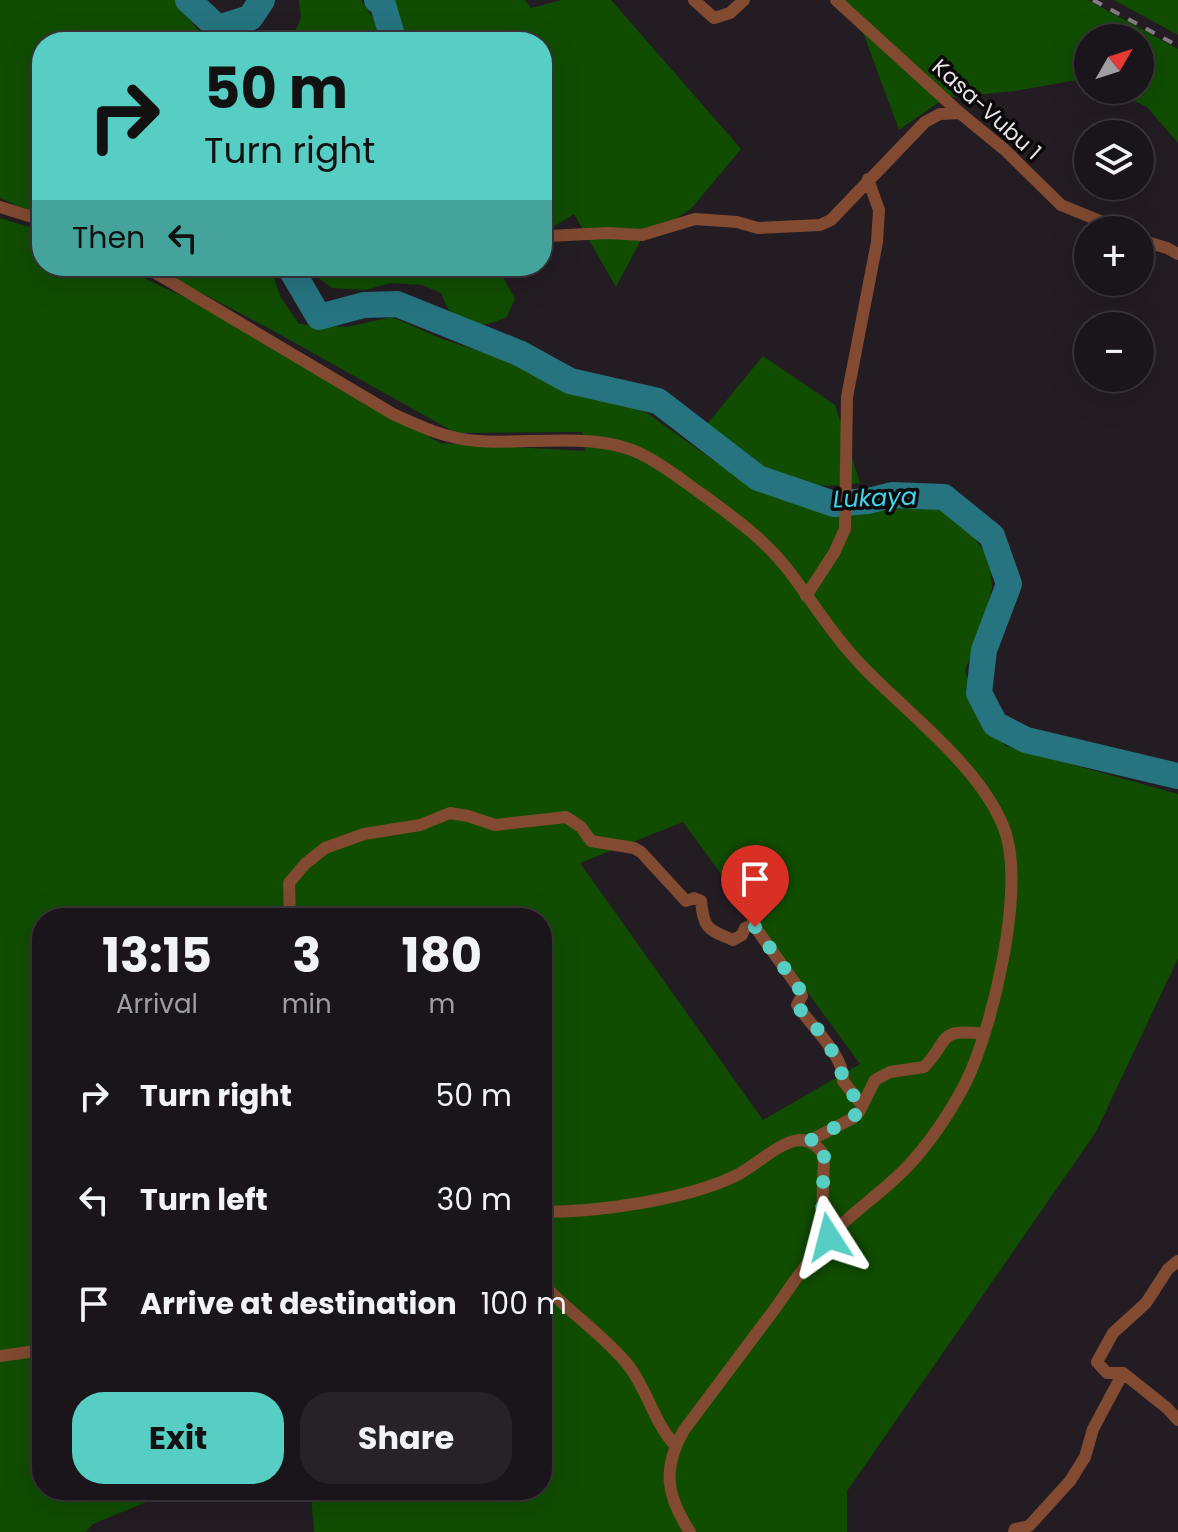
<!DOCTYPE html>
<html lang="en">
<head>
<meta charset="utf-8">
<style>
	body { margin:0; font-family:Poppins,sans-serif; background:#272227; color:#f1f3f6; height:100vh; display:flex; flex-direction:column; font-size:30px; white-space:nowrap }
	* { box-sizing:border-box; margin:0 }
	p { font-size:26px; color:#9f9fa2 }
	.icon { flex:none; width:44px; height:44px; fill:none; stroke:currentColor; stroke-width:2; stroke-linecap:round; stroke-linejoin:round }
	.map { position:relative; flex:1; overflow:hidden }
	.sheet { position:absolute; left:32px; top:908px; width:520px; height:592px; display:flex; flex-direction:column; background:#1a151a; border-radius:32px; box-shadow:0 8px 32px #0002,0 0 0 2px #383439 }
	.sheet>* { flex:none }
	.hud { position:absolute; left:32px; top:32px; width:520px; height:244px; border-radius:32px; box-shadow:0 8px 32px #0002,0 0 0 2px #383439; background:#56cec3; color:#111; overflow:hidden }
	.needle { width:52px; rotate:51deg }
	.controls { position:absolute; left:1074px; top:24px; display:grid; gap:16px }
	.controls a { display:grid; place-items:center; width:80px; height:80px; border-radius:50%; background:#1a151a; box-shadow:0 8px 32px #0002,0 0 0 2px #383439; font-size:40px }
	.pin { position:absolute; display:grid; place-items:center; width:68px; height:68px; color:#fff; margin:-82px -34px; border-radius:50% 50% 50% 0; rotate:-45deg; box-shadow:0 0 8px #0007 }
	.pin .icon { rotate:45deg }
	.me { position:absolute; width:88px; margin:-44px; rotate:351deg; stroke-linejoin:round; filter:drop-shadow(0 0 6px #0008) }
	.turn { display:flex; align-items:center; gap:28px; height:168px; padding:0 40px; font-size:36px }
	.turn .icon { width:104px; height:104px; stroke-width:2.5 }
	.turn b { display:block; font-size:56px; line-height:68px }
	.then { display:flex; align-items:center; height:76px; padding:0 40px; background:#0003; gap:16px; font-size:30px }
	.eta { display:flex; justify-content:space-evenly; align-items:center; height:136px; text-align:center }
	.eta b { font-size:48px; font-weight:700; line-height:56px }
	.cta { display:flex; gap:16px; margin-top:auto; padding:16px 40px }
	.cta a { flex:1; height:92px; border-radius:32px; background:#56cec3; color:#111; font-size:32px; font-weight:700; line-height:92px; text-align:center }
	.cta a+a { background:#272227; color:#f1f3f6 }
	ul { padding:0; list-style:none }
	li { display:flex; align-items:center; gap:24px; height:104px; padding:0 40px }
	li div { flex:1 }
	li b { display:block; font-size:30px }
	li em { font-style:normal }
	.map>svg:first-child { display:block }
	.green { fill:#104d00; fill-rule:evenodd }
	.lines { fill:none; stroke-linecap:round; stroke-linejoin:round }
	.river { stroke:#267480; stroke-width:26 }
	.street { stroke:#814a31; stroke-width:12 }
	.rail { stroke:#837d83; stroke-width:4; stroke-dasharray:10 10; stroke-linecap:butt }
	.route { stroke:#56cec3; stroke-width:14; stroke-dasharray:0 25.2 }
	.labels { text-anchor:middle; stroke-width:7; stroke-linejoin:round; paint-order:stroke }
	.street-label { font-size:22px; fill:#e8e3e7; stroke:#0b080a }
	.water-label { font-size:24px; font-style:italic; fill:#3ed4eb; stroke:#0b080a }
</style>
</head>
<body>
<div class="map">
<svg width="1178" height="1532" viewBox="0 0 1178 1532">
	<rect width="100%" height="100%" fill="#231c23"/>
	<path class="green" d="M0,0H175L205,39L213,42H42V217L0,198Z
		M299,0H361L376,22L381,42H260L292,38L301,18Z
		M390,0H525L531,8L562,0H611L741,149L691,209L641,240L616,287L574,214L542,234V42H405Z
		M836,0H1088L1178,49V143L1147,107L1112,90H1140V38H1088V78L1015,91L945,98L899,130L864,35Z
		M1114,0H1178V35Z
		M0,218L42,231V266H118L199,304L440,443L585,451L582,432L456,433L272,330L150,266H270L280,296L299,324L347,327L392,317L442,339L505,359L589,399L605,396L647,413L721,466L804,504L833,513L869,511L932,502L968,528L990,560L992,588L982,631L965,670L978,715L1006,746L1178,794V958L1096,1132L847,1491V1532H314L311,1496L267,1490H542V918H42V1490H176L93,1524L86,1532H0ZM683,822L860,1064L763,1120L580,863Z
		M302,266H497L515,299L507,317C472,331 456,332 441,293L422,285L391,283L365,290L332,288Z
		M763,356L835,405L860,483C827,488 790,487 760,470C741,458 724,438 707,424Z"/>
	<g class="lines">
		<path class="river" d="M188,0L218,28L250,18L262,0
			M377,0L383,5L394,42
			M289,266L319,317L364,305L397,304L519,353L570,381L658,401L758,478L834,504L868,501L892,495L944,497L992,536L1009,584L984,650L979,693L995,724L1026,740L1178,776"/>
		<path class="street" d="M694,0L714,18L730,13L744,0
			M836,0L960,113L1005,150L1061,205L1122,230
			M0,207L42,220
			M548,236L608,233L642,235L695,219L737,222L758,228L820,225L831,220L925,122L940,114L960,113
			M1140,240L1167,248L1178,254
			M144,266L393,414C421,427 447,439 478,441C528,445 596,431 641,454C664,465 683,481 703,495C736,519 768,542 792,575C816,607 837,641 866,670C910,715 986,772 1006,834C1024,893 993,1027 966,1082C951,1111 929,1144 906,1168C882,1193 852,1212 828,1238C808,1260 791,1286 774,1310C744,1350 714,1390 684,1430C662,1469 666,1495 690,1532
			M806,596L834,553L845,529L847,397L877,242L879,210L868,179
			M290,918L289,883L305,864L325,848L364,834L420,825L450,813L468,816L495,825L566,817L581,827L591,841L634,848L641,852L686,901L694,898L701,901C704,929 707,929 733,940L742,935L745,928L751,925L755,927L800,990L802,996L797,1005C811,1026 845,1056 843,1081L862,1105
			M809,1141L853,1118L859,1112L875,1080L890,1072L924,1067C951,1040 935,1028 984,1034
			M542,1212C598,1212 685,1200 735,1176C754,1167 780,1141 800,1140C811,1140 819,1147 824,1156L822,1216L829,1237
			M1178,1261L1168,1269L1146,1303L1113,1333L1097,1362L1107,1373H1123L1167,1408L1178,1420
			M542,1283C566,1310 604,1335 628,1365C647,1389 654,1423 675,1445
			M0,1356L42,1350
			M1014,1532L1015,1529L1029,1526L1070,1481L1085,1457L1093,1429L1123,1373"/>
		<path class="rail" d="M1093,0L1178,46"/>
	</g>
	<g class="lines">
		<path class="route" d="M755,927L800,990L802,996L797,1002L799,1008C808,1020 821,1031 828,1044C842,1067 842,1086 862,1105L853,1118L809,1141L821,1150L824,1156L822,1216L829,1237"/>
	</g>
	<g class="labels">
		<g class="street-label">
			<text transform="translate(987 109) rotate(42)" y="8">Kasa-Vubu 1</text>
		</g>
		<g class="water-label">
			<text transform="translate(875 498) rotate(-2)" y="8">Lukaya</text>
		</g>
	</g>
</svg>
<div class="controls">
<a><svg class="needle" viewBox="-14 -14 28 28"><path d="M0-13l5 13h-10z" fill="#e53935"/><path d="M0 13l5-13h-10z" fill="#9f9fa2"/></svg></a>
<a><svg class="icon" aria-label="layers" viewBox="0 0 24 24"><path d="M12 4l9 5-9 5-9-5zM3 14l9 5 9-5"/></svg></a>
<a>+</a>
<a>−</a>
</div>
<div class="pin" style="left:755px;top:927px;background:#d93025"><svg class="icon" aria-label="arrive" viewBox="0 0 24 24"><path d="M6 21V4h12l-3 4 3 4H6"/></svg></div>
<svg class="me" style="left:829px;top:1237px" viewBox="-20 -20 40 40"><path d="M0-17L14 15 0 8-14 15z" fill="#56cec3" stroke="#fff" stroke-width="4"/></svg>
<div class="hud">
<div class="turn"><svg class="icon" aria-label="right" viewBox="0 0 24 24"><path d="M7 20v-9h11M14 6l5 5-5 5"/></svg><div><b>50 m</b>Turn right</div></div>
<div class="then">Then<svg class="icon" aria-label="left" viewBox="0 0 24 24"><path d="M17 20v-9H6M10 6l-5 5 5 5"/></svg></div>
</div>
<section class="sheet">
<div class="eta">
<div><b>13:15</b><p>Arrival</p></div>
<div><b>3</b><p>min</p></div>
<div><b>180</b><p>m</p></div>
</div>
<ul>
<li><svg class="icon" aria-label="right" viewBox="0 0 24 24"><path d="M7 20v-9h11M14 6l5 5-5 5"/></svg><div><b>Turn right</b></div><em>50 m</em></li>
<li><svg class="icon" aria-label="left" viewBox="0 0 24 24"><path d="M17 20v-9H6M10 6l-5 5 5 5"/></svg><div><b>Turn left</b></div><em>30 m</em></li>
<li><svg class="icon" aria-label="arrive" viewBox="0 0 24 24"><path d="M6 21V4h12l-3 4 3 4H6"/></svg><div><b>Arrive at destination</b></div><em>100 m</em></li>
</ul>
<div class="cta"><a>Exit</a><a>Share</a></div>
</section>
</div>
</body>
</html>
